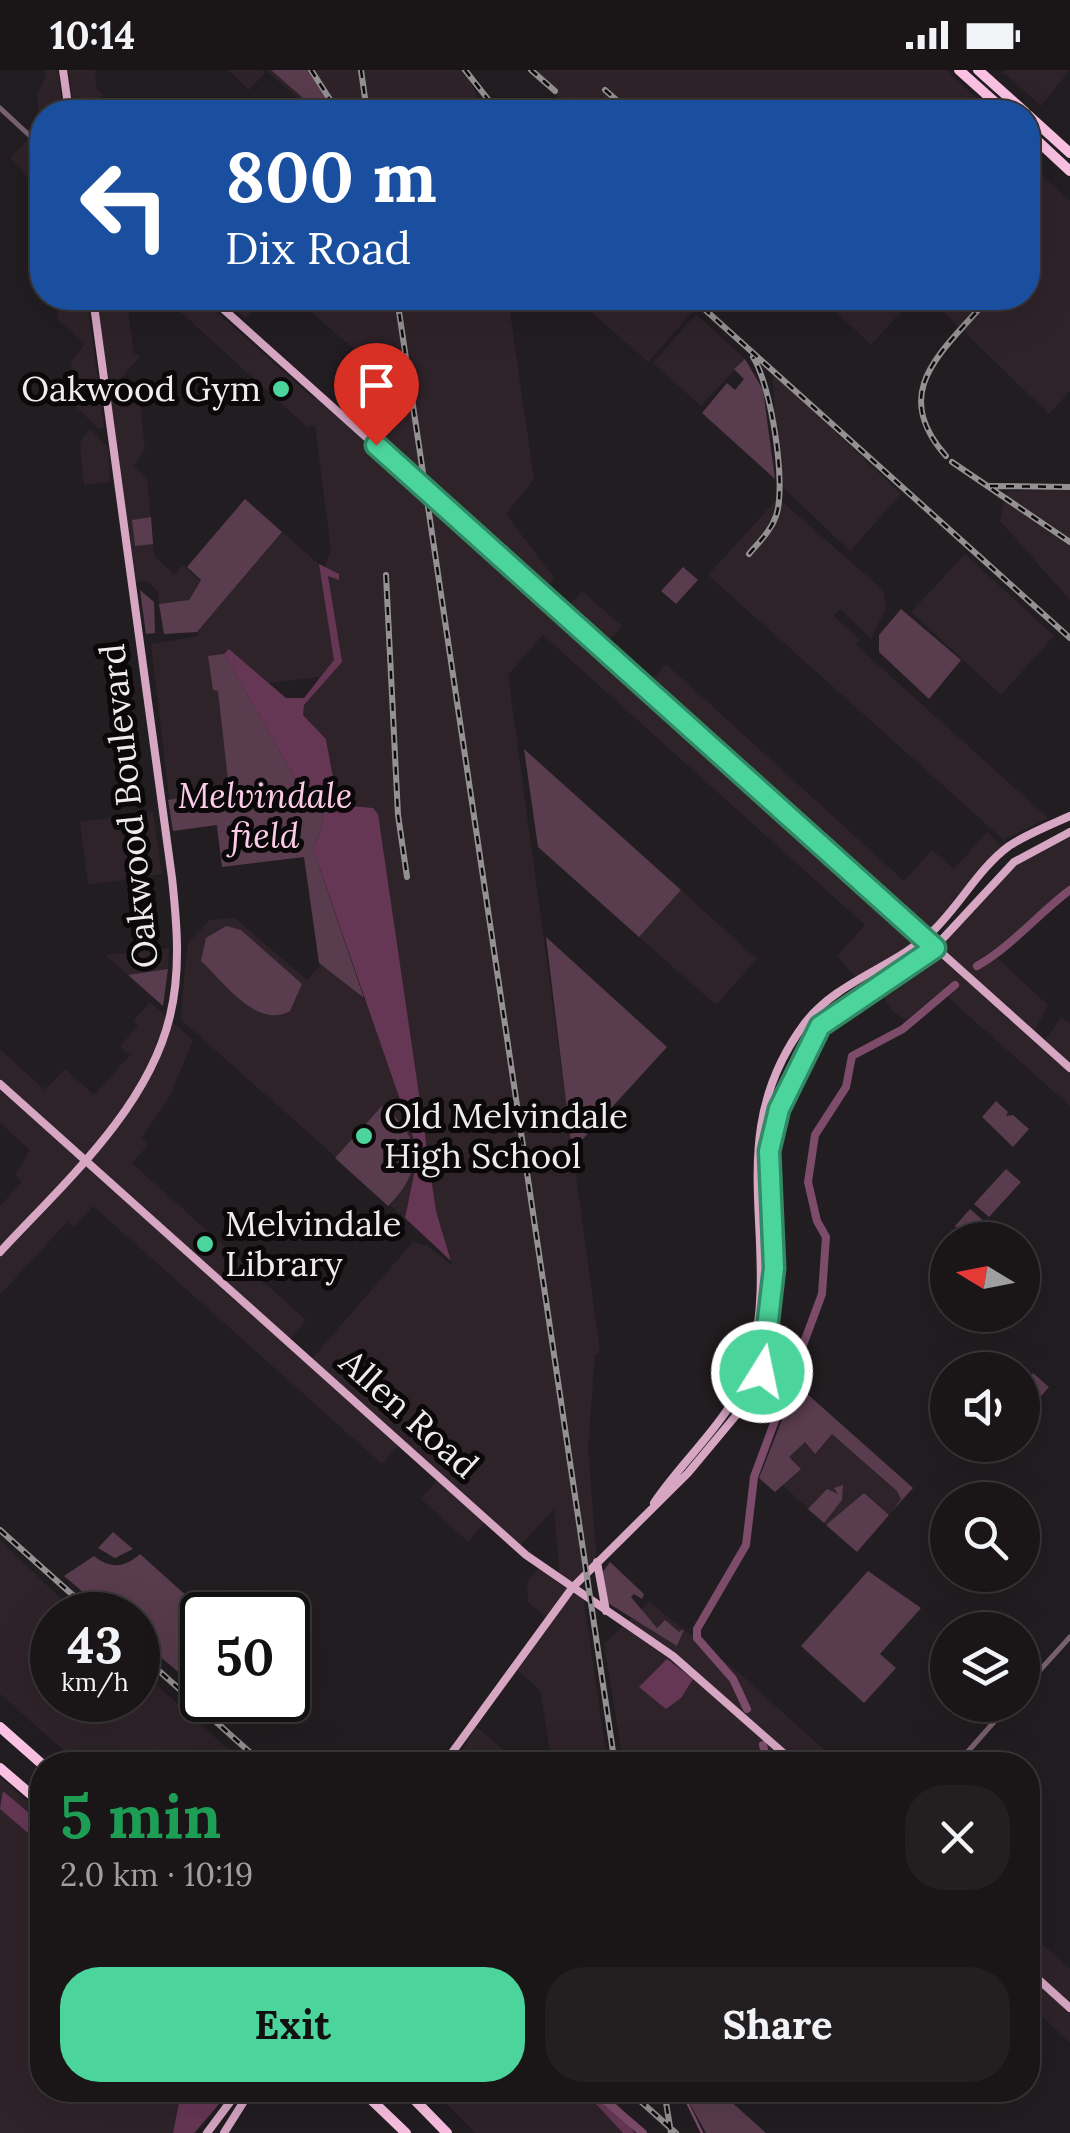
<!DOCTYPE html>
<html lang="en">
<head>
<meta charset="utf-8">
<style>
	body { margin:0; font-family:Lora,serif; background:#231f21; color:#f1f3f6; height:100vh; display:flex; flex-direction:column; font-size:38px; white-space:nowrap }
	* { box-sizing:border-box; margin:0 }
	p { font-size:32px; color:#9f9fa2 }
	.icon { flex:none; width:55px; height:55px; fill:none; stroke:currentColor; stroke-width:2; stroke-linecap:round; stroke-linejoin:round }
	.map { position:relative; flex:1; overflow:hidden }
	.details { position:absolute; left:30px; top:1682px; width:1010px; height:350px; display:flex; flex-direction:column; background:#1a1618; border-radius:40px; box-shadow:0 10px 40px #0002,0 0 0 2px #383537 }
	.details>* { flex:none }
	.guide { position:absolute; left:30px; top:30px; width:1010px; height:210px; border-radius:40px; box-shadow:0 10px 40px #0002,0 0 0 2px #383537; background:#1a4fa0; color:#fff; overflow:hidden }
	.needle { width:65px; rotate:280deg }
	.controls { position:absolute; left:930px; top:1152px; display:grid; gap:20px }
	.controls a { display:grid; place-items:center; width:110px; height:110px; border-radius:50%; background:#1a1618; box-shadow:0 10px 40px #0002,0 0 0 2px #383537; font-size:50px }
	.speed { position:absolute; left:30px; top:1522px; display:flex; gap:20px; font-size:50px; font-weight:700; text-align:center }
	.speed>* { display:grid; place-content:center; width:130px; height:130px; border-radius:50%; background:#1a1618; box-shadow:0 10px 40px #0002,0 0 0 2px #383537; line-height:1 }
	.speed small { font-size:25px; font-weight:400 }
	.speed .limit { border:5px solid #111; border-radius:15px; background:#fff; color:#111 }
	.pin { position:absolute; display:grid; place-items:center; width:85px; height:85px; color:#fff; margin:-102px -42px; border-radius:50% 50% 50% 0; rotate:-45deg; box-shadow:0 0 10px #0007 }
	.pin .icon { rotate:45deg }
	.me { position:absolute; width:110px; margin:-55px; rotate:10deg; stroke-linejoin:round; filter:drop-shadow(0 0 8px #0008) }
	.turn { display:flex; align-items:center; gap:35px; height:210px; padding:0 30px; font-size:45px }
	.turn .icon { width:130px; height:130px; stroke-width:2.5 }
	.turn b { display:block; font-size:70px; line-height:85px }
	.round { display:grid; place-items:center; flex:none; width:105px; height:105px; border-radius:40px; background:#231f21 }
	.overview { display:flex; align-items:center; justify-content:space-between; height:170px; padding:0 30px }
	h1 { font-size:60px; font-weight:800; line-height:75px; color:#1e9e55 }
	.button { display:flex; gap:20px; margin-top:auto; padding:20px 30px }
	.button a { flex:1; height:115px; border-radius:40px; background:#4bd49b; color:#111; font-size:40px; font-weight:800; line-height:115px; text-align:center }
	.button a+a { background:#231f21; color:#f1f3f6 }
	.status { display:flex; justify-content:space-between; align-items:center; height:70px; padding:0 50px; background:#1a1618; direction:ltr }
	.status svg { height:28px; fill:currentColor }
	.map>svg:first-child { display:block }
	.built { fill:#2e2329 }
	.green { fill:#593c4e }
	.forest { fill:#663755 }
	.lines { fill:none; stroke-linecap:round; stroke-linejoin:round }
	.stream { stroke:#7d4c6b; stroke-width:2.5 }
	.river { stroke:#7d4c6b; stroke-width:8 }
	.minor { stroke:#796270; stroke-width:5 }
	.major { stroke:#d6a6c3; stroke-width:8 }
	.highway { stroke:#fcc2e4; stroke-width:10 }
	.rail-casing { stroke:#959193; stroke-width:6 }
	.rail { stroke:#0a0809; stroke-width:2.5; stroke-dasharray:8; stroke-linecap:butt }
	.route-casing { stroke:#318a65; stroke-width:25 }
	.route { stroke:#4bd49b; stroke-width:18 }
	.poi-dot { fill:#4bd49b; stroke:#0a0809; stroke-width:4 }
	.labels { text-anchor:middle; stroke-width:10; stroke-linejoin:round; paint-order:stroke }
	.poi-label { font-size:35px; fill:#efeced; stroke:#0a0809; text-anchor:start }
	.park-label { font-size:35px; font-style:italic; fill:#fccbe8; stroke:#0a0809 }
	.street-label { font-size:35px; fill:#efeced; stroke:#0a0809 }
</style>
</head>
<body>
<div class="status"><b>10:14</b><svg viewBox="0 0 49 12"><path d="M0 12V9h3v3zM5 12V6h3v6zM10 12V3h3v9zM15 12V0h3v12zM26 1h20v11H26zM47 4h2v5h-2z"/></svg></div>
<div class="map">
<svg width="1070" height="2063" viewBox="0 0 1070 2063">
	<rect width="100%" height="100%" fill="#221d20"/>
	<path class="built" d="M43,0H58L63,42H42V64L37,25L47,4Z
		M68,0H95L97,19L104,25L90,42L72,26Z
		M228,0H262L265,3L249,20Z
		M266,0H465L484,42H313Z
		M527,0H946L992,42H575Z
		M1070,0L1041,36L1003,2L1005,0Z
		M28,69L42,83L41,131L34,124L37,118L10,88Z
		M1028,92L1070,131V321L1049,344L929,228H1028Z
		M55,228H87L104,357L99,359L75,336L71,292L85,274L59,251Z
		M97,228H115L128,240L134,283L140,286L119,311L140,332L145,379L134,396L147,408L154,485L174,505L183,495L200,511L188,530L159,534L158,522L149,512L135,511Z
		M165,228H201L314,329L319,325L376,375L381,368L372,294L294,228H508L534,409L506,444L554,508L543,526L562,543L582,521L622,556L602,578L645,617L666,594L904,811L932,780L954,799L987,762L1005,780L934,860L859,911L837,886L865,855L543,565L508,605L600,1282L595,1285L588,1378L597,1492L573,1518L583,1525L608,1695H538L550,1681L540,1620L512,1596L548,1549L528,1532L527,1512L541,1495L560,1509L554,1439L518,1478L487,1450L468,1472L421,1429L439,1408L401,1373L382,1394L93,1136L74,1158L67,1152L0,1225V1136L22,1112L15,1105L30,1080L0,1053V979L45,1020L65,999L94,1025L130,985L120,976L138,956L133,951L150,932L193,970L170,1026L142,1067L149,1074L132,1093L306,1250L288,1272L310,1291L413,1172L428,1176L453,1196L436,1141L391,856L338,735L326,669L303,645L301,633L320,607L269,613L229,579L292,671L338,907L406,965L425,1166L180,949L188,873L210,850L235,848L307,910L321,894L304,787L222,797L216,755L173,761L151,574L199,566L197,562L282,462L319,494L322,504L331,480L315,356L307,357Z
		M222,228H256L261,232L246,249Z
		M575,228H683L695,239L648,292Z
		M821,228H914L871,275Z
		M696,244L745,289L701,336L653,293Z
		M772,302L901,424L850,481L780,415Z
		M90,359L108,377L110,412L84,415L80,372Z
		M1070,420V530L1000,451L1007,421Z
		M778,428L883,520L886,538L871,569L840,539L834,546L860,570L856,575L1048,748L1004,770L708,505Z
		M965,484L1054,566L1001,625L911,542Z
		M153,742L162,804L88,815L80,752Z
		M1070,762V820L1022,857L995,886L1048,935L1033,964L1043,973L1061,947L1070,954V1036L942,922L905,950L891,940L878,915L927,884L1009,797Z
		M681,820L757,889L716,935L639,867Z
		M169,878L168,899L128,905L105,885Z
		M796,1314L913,1418L857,1482L764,1399Z
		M0,1470L78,1545H52V1630H138V1598L246,1695H80L0,1624Z
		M649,1532L738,1602L841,1695L623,1692L604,1574Z
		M476,1657L483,1662L520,1695H453Z
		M0,1707L42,1744V2020H231L196,2063H0Z
		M1028,1861L1070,1899V1973L1028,1933Z
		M432,2020H590L639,2063H476Z"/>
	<path class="green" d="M271,0H307L336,42H319Z
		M745,289L763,320L775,409L702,343L727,313L735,320L744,309L734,299Z
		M245,429L282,462L197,562L164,564L159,534L189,530L201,510L187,497Z
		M151,447L153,474L135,476L132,450Z
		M683,497L698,510L676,534L661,521Z
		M140,520L154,532L155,563L146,564Z
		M901,539L961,590L929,629L879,582V565Z
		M224,584L300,717L322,735L323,753L313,779L364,928L319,893L304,787L222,797L217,755L173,761L168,730L229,719L218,621L213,620L208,586Z
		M524,679L681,820L639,867L538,777Z
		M226,856L241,860L302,914L290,941C257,960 224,912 201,891L206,868Z
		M546,867L667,977L572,1081Z
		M168,899L163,936L128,905Z
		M996,1031L1008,1042L1006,1046L1013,1045L1029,1059L1013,1077L982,1047Z
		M382,1036C423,1066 424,1101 388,1136L335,1088Z
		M1006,1099L1021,1112L989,1147L974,1134Z
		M970,1139L1002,1167L1001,1170H969L955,1156Z
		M1033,1303L1049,1317L1028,1341L1023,1336V1315Z
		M796,1314L913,1418L893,1440L901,1429L897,1421L832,1364L815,1384L805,1372L789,1387L801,1399L775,1422L759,1408Z
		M843,1415L842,1430L824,1453L808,1439L827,1419L838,1424L834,1418Z
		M864,1423L889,1445L857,1482L826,1455Z
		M113,1462L133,1479L115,1488L98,1478Z
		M140,1484L208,1545H202V1596L189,1611L138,1568V1545H110L64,1506L94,1486C110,1499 125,1498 140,1484Z
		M610,1492L644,1524L642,1529L634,1524L631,1527L657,1558L665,1550L679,1562L684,1559L677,1576L608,1533L602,1503Z
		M868,1501L921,1538L880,1584L896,1598L864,1633L801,1576Z
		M682,2020H718L766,2063H706Z"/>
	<path class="forest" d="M319,494L339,504V510L328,506L342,592L304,635L303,645L326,669L338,735L373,738L378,744L436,1141L451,1191L405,1148L417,1090L413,1067L313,779L323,753L322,735L300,717L224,584L229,579L286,628H304L334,590Z
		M667,1589L693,1609L681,1628L666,1639L639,1617Z
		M3,1721L42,1754V1775L0,1739Z
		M190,2020H231L194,2063H173L179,2033Z
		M583,2020H602L622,2040L634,2063H623Z"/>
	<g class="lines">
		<path class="stream" d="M681,2020L702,2063"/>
		<path class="river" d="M977,896C1012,876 1038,844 1070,820
			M747,1639L733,1609L697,1568V1559L746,1475L754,1407L822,1224L826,1167L817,1151L808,1112L815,1065L846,1017L852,986L903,959L955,915
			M763,1675L768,1695
			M593,2020L643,2063"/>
		<path class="minor" d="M0,38L42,77
			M1022,1620L1070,1567
			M956,1695L1009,1635"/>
		<path class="major" d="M63,0L69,42
			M211,228L1070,998
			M0,1014L526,1485L673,1586L797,1695
			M0,1182C63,1114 148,1039 170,946C181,900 177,854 172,808L93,228
			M654,1433C685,1386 736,1346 751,1290C783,1170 719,1068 805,953C837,911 895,897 933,861C960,835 979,798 1009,776C1027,764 1050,755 1070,746
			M597,1492L606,1541
			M443,1695L572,1518L688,1403L753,1325L767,1285L773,1219L770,1069L779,1039L814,965L834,943L935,877L1014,792L1070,762
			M1028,1900L1070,1938
			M207,2063L239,2020
			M224,2063L251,2020"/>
		<path class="highway" d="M959,0L1006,42
			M978,0L1025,42
			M1028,45L1070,83
			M1028,62L1070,101
			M0,1657L43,1695
			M0,1698L42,1734
			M361,2020L406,2063
			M405,2020L447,2063"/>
		<g class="rail-casing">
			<path id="rail" d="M311,0L338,42
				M361,0L367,42
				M465,0L498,42
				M531,0L555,21
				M605,20L630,42
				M574,31L586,42
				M397,228L615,1695
				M692,228L1070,568
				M946,386C892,325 936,287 979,239
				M952,392L1070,472
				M990,416L1070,417
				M749,484C759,472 771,461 776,446C787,415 771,315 753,287
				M386,505L398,745L407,807
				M0,1460L95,1545
				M138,1582L264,1695
				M628,2020L676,2063
				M664,2020L671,2063"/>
		</g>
		<use href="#rail" class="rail"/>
	</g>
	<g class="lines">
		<g class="route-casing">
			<path id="route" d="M376,375L935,878L820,956L779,1039L769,1081L774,1198L762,1302"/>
		</g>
		<use href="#route" class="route"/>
	</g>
	<g class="poi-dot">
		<circle cx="281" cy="319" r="10"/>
		<circle cx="364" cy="1066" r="10"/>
		<circle cx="205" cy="1174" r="10"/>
	</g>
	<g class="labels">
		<g class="poi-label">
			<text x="261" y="331" text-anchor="end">Oakwood Gym</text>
			<text x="384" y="1058">Old Melvindale<tspan x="384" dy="40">High School</tspan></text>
			<text x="225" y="1166">Melvindale<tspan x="225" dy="40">Library</tspan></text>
		</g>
		<g class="park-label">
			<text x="265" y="738">Melvindale<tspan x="265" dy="40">field</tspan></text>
		</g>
		<g class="street-label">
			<text transform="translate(129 736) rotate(-96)" y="12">Oakwood Boulevard</text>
			<text transform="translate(409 1344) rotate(42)" y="12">Allen Road</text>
		</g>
	</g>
</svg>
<div class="controls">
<a><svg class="needle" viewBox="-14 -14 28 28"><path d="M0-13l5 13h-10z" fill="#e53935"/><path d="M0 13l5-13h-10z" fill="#9f9fa2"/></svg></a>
<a><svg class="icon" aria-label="sound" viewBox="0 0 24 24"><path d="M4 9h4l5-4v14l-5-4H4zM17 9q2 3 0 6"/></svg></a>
<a><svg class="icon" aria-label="search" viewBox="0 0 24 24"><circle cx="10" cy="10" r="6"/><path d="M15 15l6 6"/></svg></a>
<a><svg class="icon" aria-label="layers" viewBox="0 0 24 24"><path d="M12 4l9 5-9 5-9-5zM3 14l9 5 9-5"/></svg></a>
</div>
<div class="speed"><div>43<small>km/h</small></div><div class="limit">50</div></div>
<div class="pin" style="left:376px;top:375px;background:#d93025"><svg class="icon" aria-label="arrive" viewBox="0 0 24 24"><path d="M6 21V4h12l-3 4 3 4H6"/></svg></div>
<svg class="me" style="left:762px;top:1302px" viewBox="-20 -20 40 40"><circle r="17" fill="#4bd49b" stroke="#fff" stroke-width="3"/><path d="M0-11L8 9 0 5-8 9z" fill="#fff"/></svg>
<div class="guide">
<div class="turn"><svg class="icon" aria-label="left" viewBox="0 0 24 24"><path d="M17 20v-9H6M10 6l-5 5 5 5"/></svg><div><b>800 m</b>Dix Road</div></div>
</div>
<section class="details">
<div class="overview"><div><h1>5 min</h1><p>2.0 km · 10:19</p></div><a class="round"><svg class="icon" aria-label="close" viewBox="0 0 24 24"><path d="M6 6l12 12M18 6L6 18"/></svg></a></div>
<div class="button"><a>Exit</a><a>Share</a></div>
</section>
</div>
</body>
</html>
